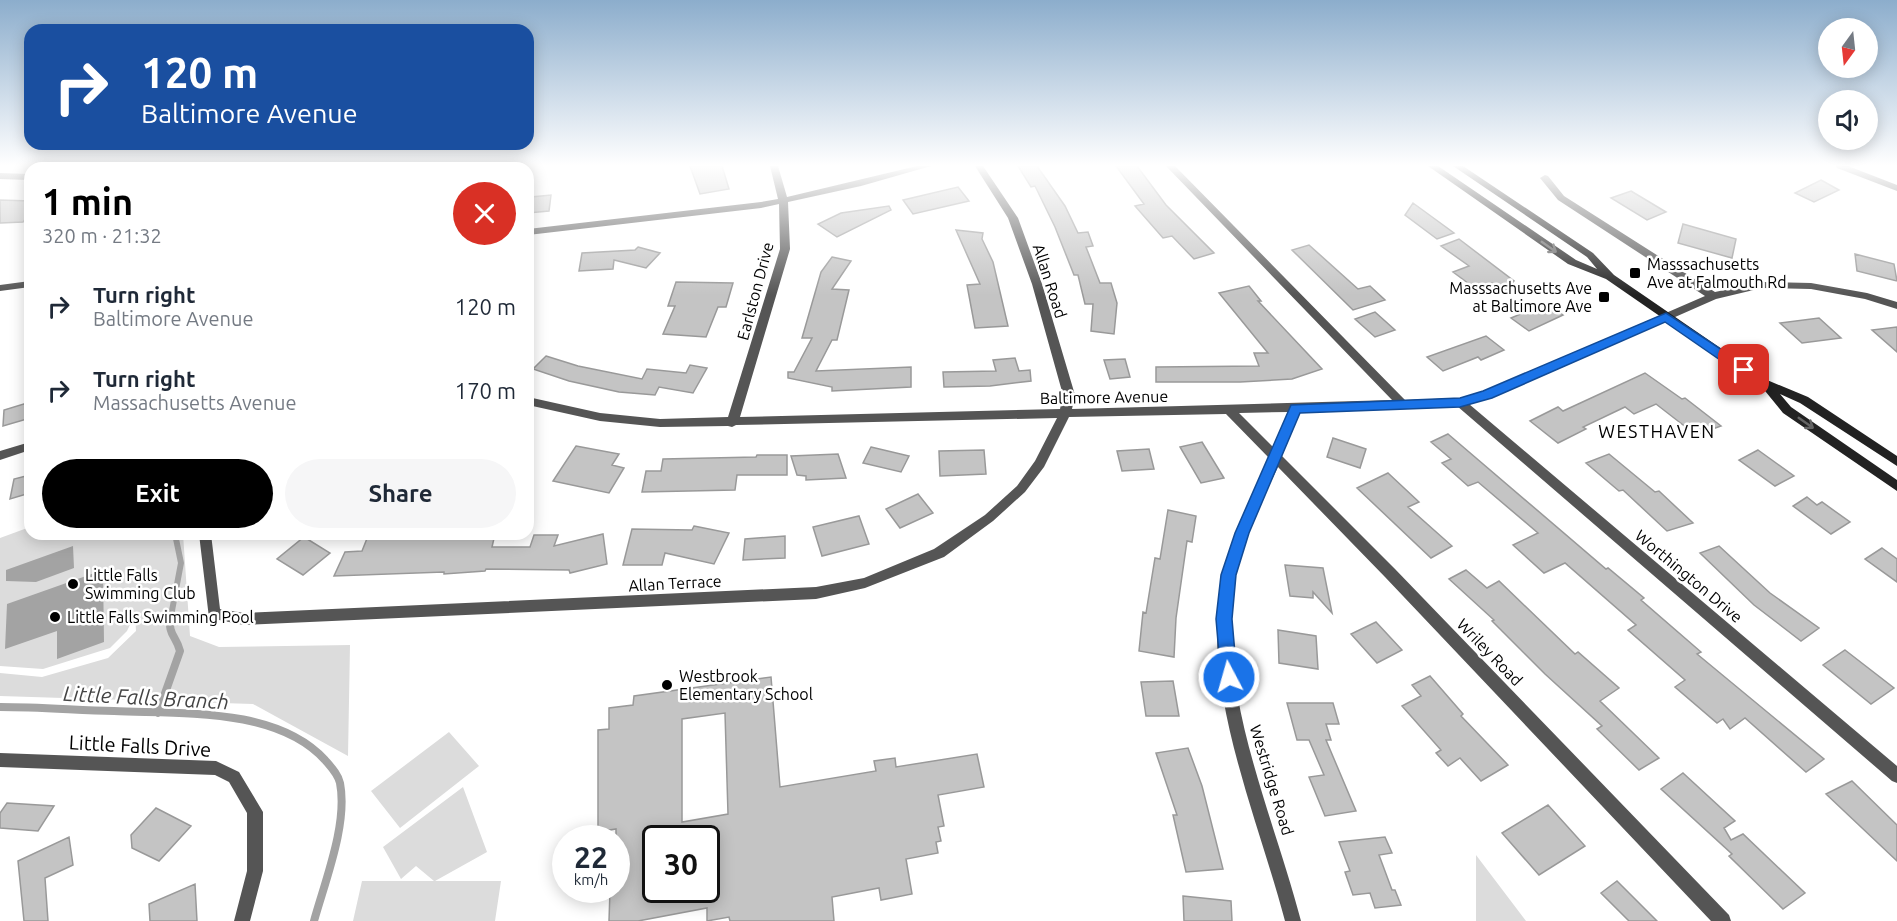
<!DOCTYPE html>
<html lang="en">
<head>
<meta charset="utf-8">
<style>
	body { margin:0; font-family:Ubuntu,sans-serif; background:#f6f6f7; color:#1f2937; height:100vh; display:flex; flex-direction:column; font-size:22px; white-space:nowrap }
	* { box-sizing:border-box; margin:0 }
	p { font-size:20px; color:#747a83 }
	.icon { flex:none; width:33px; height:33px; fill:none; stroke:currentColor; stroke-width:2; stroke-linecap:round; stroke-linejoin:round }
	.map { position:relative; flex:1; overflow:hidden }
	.details { position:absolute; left:24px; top:162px; width:510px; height:378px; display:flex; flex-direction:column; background:#fff; border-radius:18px; box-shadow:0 3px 15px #0003 }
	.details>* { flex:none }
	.guide { position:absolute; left:24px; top:24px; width:510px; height:126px; border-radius:18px; box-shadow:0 3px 15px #0003; background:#1a4fa0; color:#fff; overflow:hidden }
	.needle { width:39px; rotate:195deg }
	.buttons { position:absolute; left:1818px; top:18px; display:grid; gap:12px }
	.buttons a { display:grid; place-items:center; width:60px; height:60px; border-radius:50%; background:#fff; box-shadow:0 3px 15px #0003; font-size:30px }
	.speed { position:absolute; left:552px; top:825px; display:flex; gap:12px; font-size:30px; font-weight:700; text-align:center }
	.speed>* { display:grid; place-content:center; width:78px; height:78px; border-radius:50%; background:#fff; box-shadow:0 3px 15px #0003; line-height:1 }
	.speed small { font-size:15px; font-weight:400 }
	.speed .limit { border:3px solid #111; border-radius:9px; background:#fff; color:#111 }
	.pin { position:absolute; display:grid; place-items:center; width:51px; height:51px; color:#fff; margin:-26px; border-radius:12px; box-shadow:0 3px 9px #0006 }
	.me { position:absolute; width:66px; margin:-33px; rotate:354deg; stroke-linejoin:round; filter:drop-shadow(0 0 4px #0008) }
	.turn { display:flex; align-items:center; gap:21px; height:126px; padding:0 18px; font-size:27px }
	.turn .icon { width:78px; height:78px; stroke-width:2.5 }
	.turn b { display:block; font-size:42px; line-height:51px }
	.round { display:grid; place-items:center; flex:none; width:63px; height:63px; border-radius:32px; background:#f6f6f7 }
	.overview { display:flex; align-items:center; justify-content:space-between; height:102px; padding:0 18px }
	h1 { font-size:36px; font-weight:700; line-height:45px; color:#000 }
	.button { display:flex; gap:12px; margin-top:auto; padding:12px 18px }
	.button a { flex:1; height:69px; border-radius:36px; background:#000; color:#fff; font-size:24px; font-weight:700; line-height:69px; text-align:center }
	.button a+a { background:#f6f6f7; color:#1f2937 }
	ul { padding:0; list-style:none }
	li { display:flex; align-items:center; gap:18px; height:84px; padding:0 18px }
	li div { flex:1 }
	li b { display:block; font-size:22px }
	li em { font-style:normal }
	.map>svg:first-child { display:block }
	.green { fill:#dcdcdc }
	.water { fill:#a3a3a3 }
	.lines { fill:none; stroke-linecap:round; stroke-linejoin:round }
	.stream-far1 { stroke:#a3a3a3; stroke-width:6 }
	.stream { stroke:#a3a3a3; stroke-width:8 }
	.building { fill:#c4c4c4; stroke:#999; stroke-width:1.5; fill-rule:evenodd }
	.street { fill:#555; fill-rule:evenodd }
	.secondary { fill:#222; fill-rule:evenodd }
	.oneway { stroke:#646464 }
	.route { fill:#1a73e8; stroke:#114b97; stroke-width:1.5 }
	.poi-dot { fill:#000; stroke:#fff; stroke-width:2 }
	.labels { text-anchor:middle; stroke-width:5; stroke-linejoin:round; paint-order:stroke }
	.poi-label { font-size:16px; fill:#000; stroke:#fff; text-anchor:start }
	.street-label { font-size:16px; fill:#000; stroke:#fff }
	.neighbourhood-label { font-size:18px; letter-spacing:1.5px; fill:#000; stroke:#fff }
	.near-street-label { font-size:20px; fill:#000; stroke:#fff }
	.near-water-label { font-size:21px; font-style:italic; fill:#444; stroke:#fff }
</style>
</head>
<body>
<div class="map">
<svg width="1897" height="921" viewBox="0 0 1897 921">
	<rect width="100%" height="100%" fill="#fff"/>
	<path class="green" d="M30,527V534H183L190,636L219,647L350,645L348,756L253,704L0,696V673L42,677L108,658L136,631L135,614L127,631L110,648L43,669L0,666V538Z
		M449,732L479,766L400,828L371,791Z
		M463,787L487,852L435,881H501L495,921H353L362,881H434L416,866L401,879L383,847Z
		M1476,855L1526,921H1476Z"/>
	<path class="water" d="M73,546L74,568L36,582L6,581V570Z
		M103,570L104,642L57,659V631L5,649L7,604Z"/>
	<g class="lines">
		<path class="stream-far1" d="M171,616L181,563L175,534"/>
		<path class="stream" d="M0,707C38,707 76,710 114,711C180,714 277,707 325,760C331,767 338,774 340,783C348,824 325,881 314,921
			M158,713L180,651C176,635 167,635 171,615"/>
	</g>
	<path class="building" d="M690,166H722L729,189L700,194Z
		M1018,166H1037L1065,206L1078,233L1088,232L1093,246L1086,247L1100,283H1111L1117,303L1114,334L1091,331L1093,304H1085L1078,275H1074L1055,227L1035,186L1031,187Z
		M1116,166H1137L1166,205L1214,253L1194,259L1172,236L1163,238L1135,206L1144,204Z
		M1821,180L1839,190L1814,202L1795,193Z
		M958,187L969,201L913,214L903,200Z
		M1631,191L1666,212L1647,220L1611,198Z
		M551,195L549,211L528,213L531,197Z
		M0,200L30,201V214L23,222L0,223Z
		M1413,203L1454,233L1437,239L1405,215Z
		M889,206L891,210L837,237L818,224L841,213Z
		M1683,224L1736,239L1732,258L1678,243Z
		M956,230L983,233L982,239L993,262L1008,326L975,328L967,285L980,284Z
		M1459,239L1514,281L1505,293L1492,283L1476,289L1453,272L1469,266L1441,246Z
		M1309,245L1358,289L1370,286L1385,300L1353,310L1292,250Z
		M638,247L660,253L646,268L614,260L613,269L579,271L582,253L635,250Z
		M1855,254L1894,264L1897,281L1857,271Z
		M832,257L851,261L832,289L849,290L837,340H832L816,371L911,367V387L832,391V387L788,378V372H794L812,338H802L821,272Z
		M676,282L733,283L726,307H718L706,337L663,334L675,306H668Z
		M1249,286L1261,301H1258L1322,369L1292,379L1240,382H1156V367L1259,366L1254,353H1268L1219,293Z
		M1547,303L1563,315L1529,331L1511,318Z
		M1375,312L1395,330L1375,337L1355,319Z
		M1819,318L1841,338L1802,343L1780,323Z
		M1897,327V352L1872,330Z
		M1486,336L1504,350L1481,360L1478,357L1443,371L1427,357Z
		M546,356L578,366L642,379L647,369L686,373L690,365L707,368L693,393L659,387L655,395L619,392L569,381L533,369Z
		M1015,358L1019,371L1030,370L1031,381L990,386L944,387L943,372L996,371L993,360Z
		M1125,359L1130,377L1110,379L1104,360Z
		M1645,373L1682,399L1685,398L1721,426L1696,435L1656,404L1634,414L1625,407L1583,427L1586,429L1558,443L1530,421L1558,407L1563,411Z
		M27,403V419L3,426L4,410Z
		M1448,434L1606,569L1608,568L1644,598L1641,600L1701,652L1697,654L1824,759L1806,772L1745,718L1730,729L1723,719L1717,723L1675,687L1685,680L1628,630L1636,625L1565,563L1544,573L1513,545L1538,533L1478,482L1468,486L1442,463L1451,459L1431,442Z
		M1333,438L1366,449L1360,468L1327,457Z
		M1202,442L1224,478L1201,483L1180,447Z
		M576,446L619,454L612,465L624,468L609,493L553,481Z
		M871,447L909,456L901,472L863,463Z
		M1149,449L1154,469L1122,471L1117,451Z
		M984,450L986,474L940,476L939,451Z
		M1758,450L1794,476L1775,486L1739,460Z
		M838,454L846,478L806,480V476L797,475L791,456Z
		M1609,454L1655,492L1659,491L1693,523L1667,531L1623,490L1619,491L1586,463Z
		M757,455H787V475H737L735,490L642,492L646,471H661L663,459L756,457Z
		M1388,473L1419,502L1408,507L1452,546L1431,558L1357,488Z
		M30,475V493L10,499L14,479Z
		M918,494L933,513L900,528L886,509Z
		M1807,497L1817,505L1822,502L1850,522L1831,534L1793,506Z
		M1168,510L1196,516L1192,542L1187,541L1176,618L1174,657L1139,651L1143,612L1146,613L1155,558L1160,559Z
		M859,516L869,544L822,556L813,527Z
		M694,526L729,533L714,564L665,553L662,565H623L632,529L692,530Z
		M495,534L492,547H530L534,535H558L554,546L603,534L607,564L570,573L569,570L486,569L485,571L444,574V572L334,576L345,552L362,551L368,536L444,537Z
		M785,536V558L743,560L745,539Z
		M304,537L330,553L303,575L277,559Z
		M1719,546L1770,593L1819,628L1801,641L1754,605L1700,553Z
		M1882,548L1897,559V582L1865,559Z
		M1285,565L1323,568L1332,613L1313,592V598L1290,596Z
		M1466,570L1487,588L1499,581L1575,654L1578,652L1619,688L1600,701L1659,758L1639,770L1597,729L1602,726L1545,674L1492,621L1494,620L1449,579Z
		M1376,622L1402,650L1377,663L1351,634Z
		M1278,630L1316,636L1318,669L1279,663Z
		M1845,650L1894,688L1871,704L1823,665Z
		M1430,676L1463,714L1461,716L1508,765L1481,781L1460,758L1448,766L1436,753L1441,750L1402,706L1421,696L1412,685Z
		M771,677L780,787L876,771L874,761L895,758L896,767L977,754L984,787L938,795L944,826L938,827L941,841L936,842L938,853L906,859L912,894L881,900L879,888L832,897L834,921H730L729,917L707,921V908L638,921H609L610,890H616V829L598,832V730L609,729V708L633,705L634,696ZM725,713L728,814L682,822V719ZM656,838H706V890H656Z
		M1173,681L1179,716H1146L1141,682Z
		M1287,703H1333L1339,724H1326L1331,740H1326L1356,811L1325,816L1309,777L1324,775L1309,740H1297Z
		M1188,748L1202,786L1223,869L1186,872L1173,815H1177L1156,753Z
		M1683,773L1735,821L1724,828L1731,840L1743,834L1805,893L1783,909L1729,856L1732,854L1661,789Z
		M1852,781L1897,825V861L1826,794Z
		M7,803L54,806L38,831L0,828V813Z
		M1548,805L1585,846L1539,875L1502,833Z
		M156,808L191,826L159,861L132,848L131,835Z
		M69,837L73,865L45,878L48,921H24L18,861Z
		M1385,837L1392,853L1379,855L1392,890H1395L1401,905L1375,908L1370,893L1353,895L1345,872L1350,871L1339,842Z
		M1617,881L1657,921H1629L1601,893Z
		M195,884L197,921H150L149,904Z
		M1183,896L1231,901L1232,921H1184Z"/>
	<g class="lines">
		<path class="street" d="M76,166H86L85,168H74Z
			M241,166H252L251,168H239Z
			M510,166H518V168H508Z
			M770,166H778L787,197L917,166H931L861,186L788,202L790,249L740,417L1060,409L1063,395L1032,284L1008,218L975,166H983L1018,218L1042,284L1075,395L1072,409L1392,400L1166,166H1175L1405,400L1460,398L1484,392L1705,296L1558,200L1540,178L1545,175L1548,176L1564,196L1715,292L1762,282L1811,283L1867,293L1897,302V309L1865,299L1811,289L1762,288L1716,299L1491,398L1469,404L1897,766V783L1892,781L1457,406L1299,412L1282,456L1395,569L1729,915L1731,921H1711L1385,577L1278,467C1262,501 1243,536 1236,573C1213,685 1273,813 1301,921H1285C1257,814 1198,684 1223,573C1232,532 1253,496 1269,458L1226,414L1069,417L1044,467L1025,492L993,521L944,557L865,588L816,599L244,625L209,618L199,534H211L220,609L244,613L816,587L864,578L934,549L985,515L1017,486L1035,461L1057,418L736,425L732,427L728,426L660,427L600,421L528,405V397L600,413L660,419L728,417L780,249L779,204L761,208L528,235V229L761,202L778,199ZM1288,412L1274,448L1239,413Z
			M1836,166H1848L1897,185V191L1837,168Z
			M0,173L30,174V180L0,179Z
			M30,281V287L0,291V285Z
			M30,442V450L0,460V451Z
			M0,753L216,761L239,772L263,812V871L250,921H234L247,871V813L229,782L215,775L0,767Z"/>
		<path class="secondary" d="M1428,166H1438L1576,260L1597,269L1587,257L1453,166H1463L1593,253L1614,275L1767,380L1808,397L1897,456V466L1800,403L1780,394L1791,407L1897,480V491L1783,413L1761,386L1606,279L1568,264Z"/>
	</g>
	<defs><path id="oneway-shaft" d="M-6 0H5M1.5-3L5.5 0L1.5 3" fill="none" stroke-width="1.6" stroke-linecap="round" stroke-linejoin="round" transform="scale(1.5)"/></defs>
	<g class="oneway">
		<use href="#oneway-shaft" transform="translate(1549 247) rotate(35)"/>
		<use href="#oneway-shaft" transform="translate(1806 423) rotate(35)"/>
	</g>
	<linearGradient id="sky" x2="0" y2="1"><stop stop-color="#8cadcc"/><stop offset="0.56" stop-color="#fff"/><stop offset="1" stop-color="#fff" stop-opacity="0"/></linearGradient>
	<rect width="1897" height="295" fill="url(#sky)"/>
	<path class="route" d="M1666,313L1748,367L1750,370L1748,373H1739L1665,322L1492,398L1460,407L1300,413L1249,533L1236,575L1232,619L1237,677L1234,682L1229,685L1223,682L1221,677L1216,619L1221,575L1235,533L1291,405L1460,398L1483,391Z"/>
	<g class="poi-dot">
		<rect x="1629" y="267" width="12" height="12" rx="3"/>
		<rect x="1598" y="291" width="12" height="12" rx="3"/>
		<circle cx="73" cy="584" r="6"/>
		<circle cx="55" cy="617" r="6"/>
		<circle cx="667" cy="685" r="6"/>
	</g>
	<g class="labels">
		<g class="poi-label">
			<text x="1647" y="270">Masssachusetts<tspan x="1647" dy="18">Ave at Falmouth Rd</tspan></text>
			<text x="1592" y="294" text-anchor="end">Masssachusetts Ave<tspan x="1592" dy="18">at Baltimore Ave</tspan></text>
			<text x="85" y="581">Little Falls<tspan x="85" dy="18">Swimming Club</tspan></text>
			<text x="67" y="623">Little Falls Swimming Pool</text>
			<text x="679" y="682">Westbrook<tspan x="679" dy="18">Elementary School</tspan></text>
		</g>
		<g class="street-label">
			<text transform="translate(1050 281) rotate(72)" y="6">Allan Road</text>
			<text transform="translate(755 291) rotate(-75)" y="6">Earlston Drive</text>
			<text transform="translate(1104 397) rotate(-1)" y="6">Baltimore Avenue</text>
			<text transform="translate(1689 576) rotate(40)" y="6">Worthington Drive</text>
			<text transform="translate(675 583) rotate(-3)" y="6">Allan Terrace</text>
			<text transform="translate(1490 652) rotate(46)" y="6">Wriley Road</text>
			<text transform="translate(1272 780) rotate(73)" y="6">Westridge Road</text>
		</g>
		<g class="neighbourhood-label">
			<text x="1657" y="438">WESTHAVEN</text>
		</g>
		<g class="near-street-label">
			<text transform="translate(140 746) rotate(3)" y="7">Little Falls Drive</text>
		</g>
		<g class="near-water-label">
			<text transform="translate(146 698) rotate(3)" y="7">Little Falls Branch</text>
		</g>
	</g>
</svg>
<div class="buttons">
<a><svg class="needle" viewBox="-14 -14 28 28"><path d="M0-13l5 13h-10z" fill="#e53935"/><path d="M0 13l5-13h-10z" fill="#747a83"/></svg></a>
<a><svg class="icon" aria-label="sound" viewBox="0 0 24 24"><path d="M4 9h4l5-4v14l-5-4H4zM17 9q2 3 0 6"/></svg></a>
</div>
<div class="speed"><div>22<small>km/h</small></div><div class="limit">30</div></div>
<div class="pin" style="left:1744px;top:370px;background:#d93025"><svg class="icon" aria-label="arrive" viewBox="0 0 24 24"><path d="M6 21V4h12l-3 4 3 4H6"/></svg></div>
<svg class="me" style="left:1229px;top:677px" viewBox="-20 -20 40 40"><circle r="17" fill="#1a73e8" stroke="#fff" stroke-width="3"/><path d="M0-11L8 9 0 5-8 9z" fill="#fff"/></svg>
<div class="guide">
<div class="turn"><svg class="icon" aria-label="right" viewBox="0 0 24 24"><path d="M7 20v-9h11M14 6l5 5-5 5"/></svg><div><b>120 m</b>Baltimore Avenue</div></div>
</div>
<section class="details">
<div class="overview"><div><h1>1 min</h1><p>320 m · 21:32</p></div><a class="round" style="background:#d93025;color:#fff"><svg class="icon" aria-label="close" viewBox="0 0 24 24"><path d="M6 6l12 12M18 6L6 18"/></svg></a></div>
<ul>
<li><svg class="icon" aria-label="right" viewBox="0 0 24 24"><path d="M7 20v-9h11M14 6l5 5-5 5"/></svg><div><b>Turn right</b><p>Baltimore Avenue</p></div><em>120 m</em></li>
<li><svg class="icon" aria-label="right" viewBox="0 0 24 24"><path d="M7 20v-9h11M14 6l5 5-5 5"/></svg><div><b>Turn right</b><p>Massachusetts Avenue</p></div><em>170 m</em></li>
</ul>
<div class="button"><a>Exit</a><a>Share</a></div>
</section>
</div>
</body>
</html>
